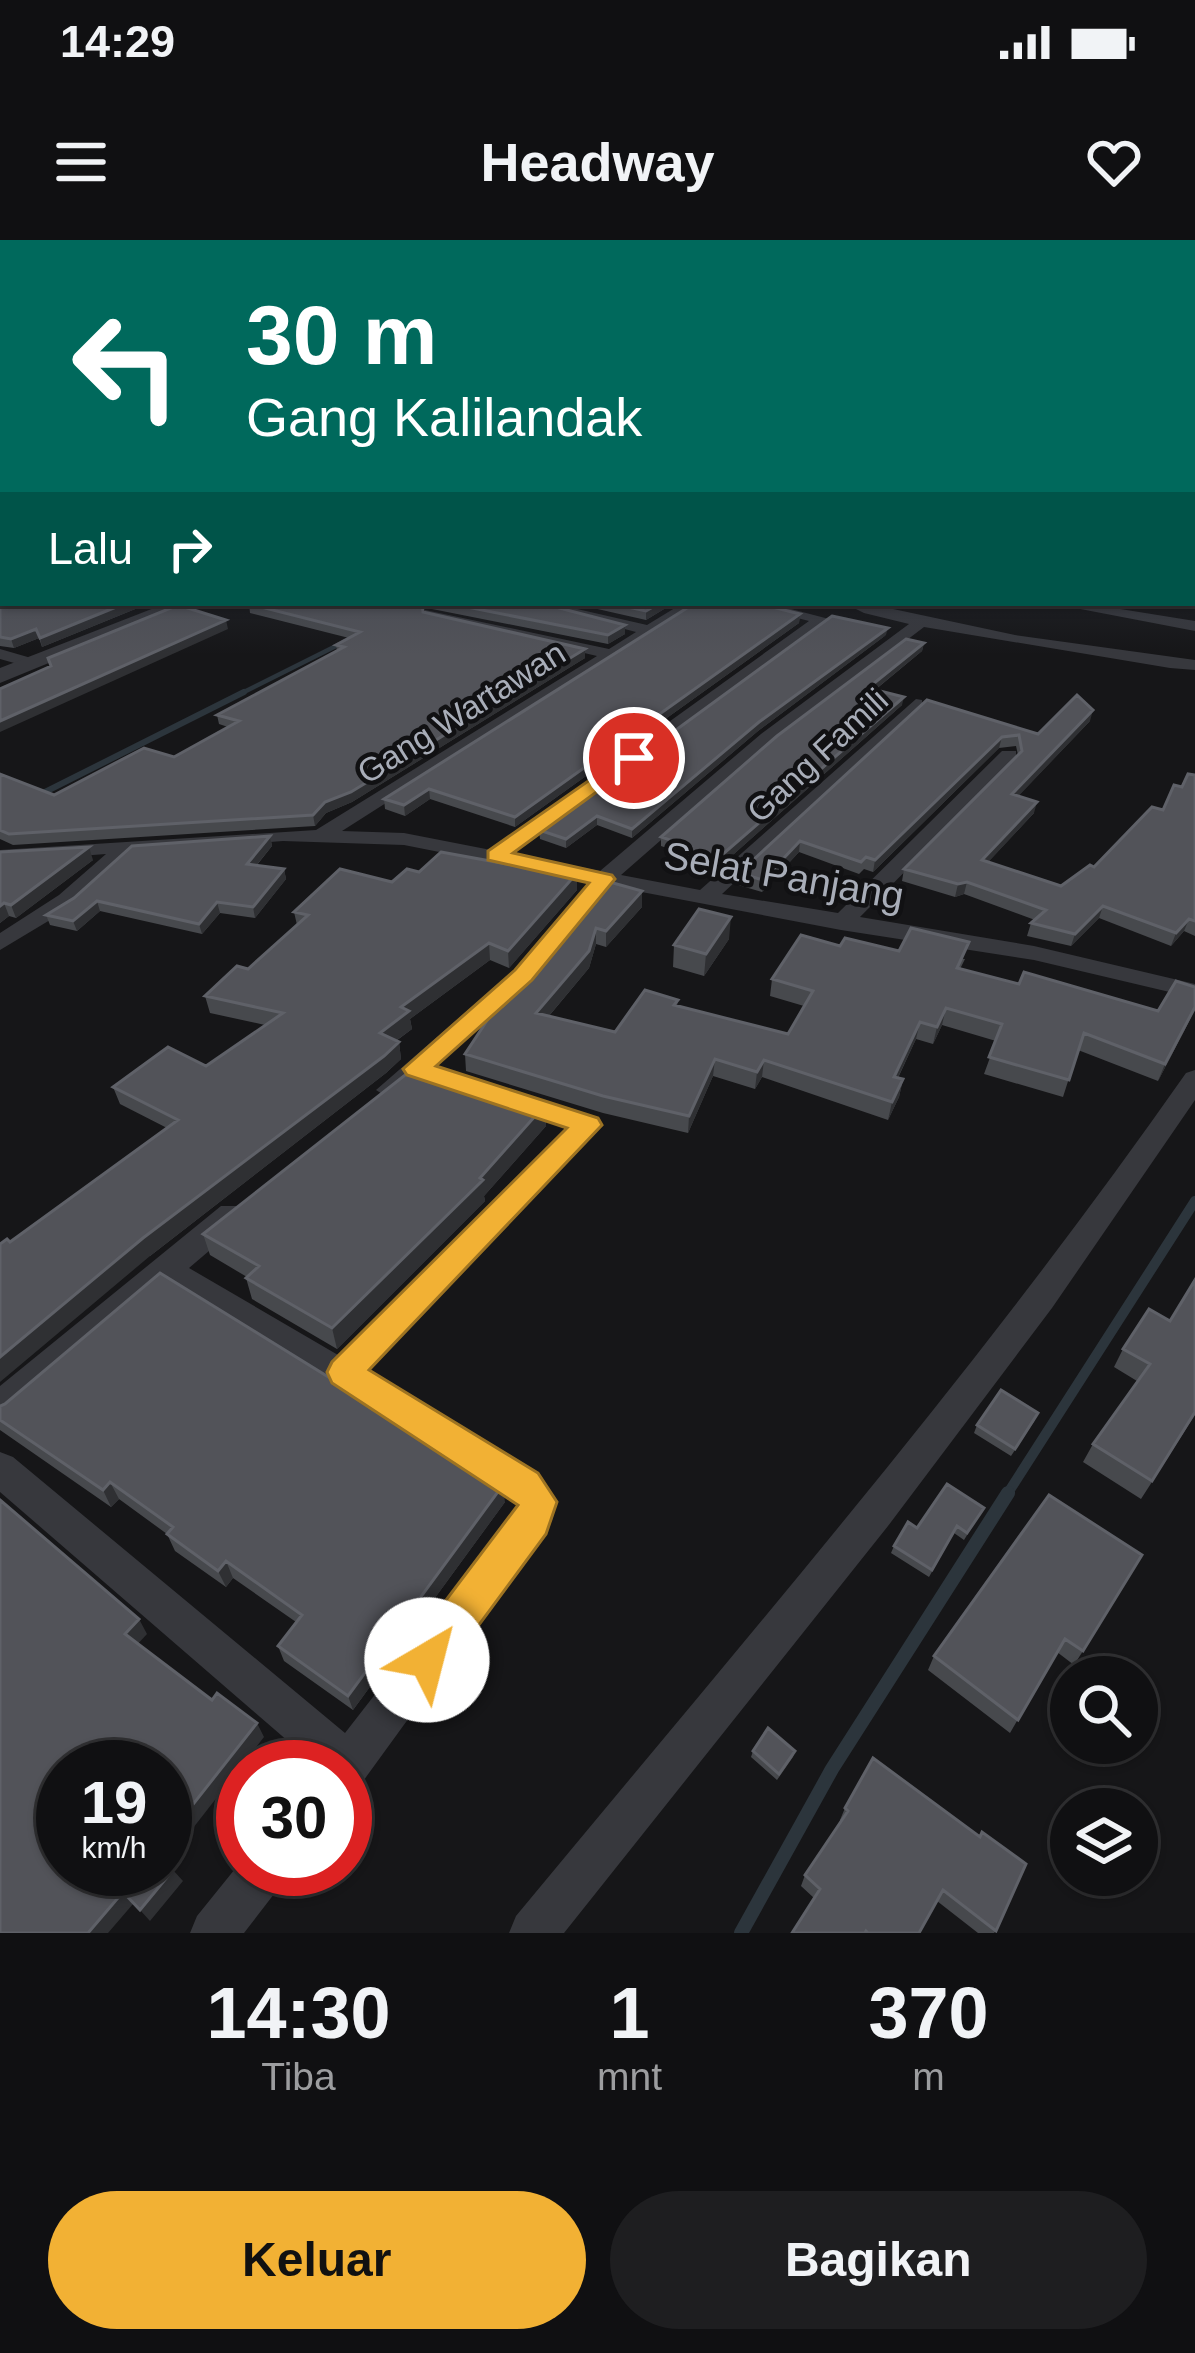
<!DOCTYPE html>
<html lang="id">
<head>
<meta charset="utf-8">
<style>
	body { margin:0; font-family:Helvetica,sans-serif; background:#1e1e20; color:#f1f3f6; height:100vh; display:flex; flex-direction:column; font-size:45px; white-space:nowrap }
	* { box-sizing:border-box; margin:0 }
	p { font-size:39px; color:#9c9d9f }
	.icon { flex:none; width:66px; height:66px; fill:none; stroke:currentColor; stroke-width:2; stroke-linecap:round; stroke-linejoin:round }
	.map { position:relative; height:1693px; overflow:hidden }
	.panel { display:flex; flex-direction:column; background:#101012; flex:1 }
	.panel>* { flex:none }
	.top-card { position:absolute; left:0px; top:0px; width:1197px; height:366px; box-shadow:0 3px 9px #0004,0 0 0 3px #303032; background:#00695c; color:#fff; overflow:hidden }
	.fabs { position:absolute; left:1050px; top:1416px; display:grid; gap:24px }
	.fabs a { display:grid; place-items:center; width:108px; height:108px; border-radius:50%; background:#101012; box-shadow:0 3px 9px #0004,0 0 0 3px #303032; font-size:60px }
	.speed { position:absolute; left:36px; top:1500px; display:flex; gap:24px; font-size:60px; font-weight:700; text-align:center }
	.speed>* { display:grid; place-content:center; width:156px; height:156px; border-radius:50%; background:#101012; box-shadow:0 3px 9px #0004,0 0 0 3px #303032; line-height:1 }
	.speed small { font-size:30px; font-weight:400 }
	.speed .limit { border:18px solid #d22; background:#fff; color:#111 }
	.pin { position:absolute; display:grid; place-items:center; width:102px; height:102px; color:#fff; margin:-51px; border:6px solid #fff; border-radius:50%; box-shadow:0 3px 12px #0007 }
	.me { position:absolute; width:132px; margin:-66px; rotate:37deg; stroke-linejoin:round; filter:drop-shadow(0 0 9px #0008) }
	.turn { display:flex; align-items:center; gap:42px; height:252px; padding:0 48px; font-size:54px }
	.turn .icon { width:156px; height:156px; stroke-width:2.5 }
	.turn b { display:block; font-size:84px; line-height:102px }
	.then { display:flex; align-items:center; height:114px; padding:0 48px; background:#0003; gap:24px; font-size:45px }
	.eta { display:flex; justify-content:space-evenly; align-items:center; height:204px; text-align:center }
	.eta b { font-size:72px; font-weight:700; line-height:84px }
	.primary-button { display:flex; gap:24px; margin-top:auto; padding:24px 48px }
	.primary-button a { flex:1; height:138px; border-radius:72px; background:#f2b134; color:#111; font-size:48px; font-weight:700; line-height:138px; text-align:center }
	.primary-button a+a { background:#1e1e20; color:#f1f3f6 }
	.status { display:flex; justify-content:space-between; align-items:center; height:84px; padding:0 60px; background:#101012; direction:ltr }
	.status svg { height:33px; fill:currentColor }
	header { display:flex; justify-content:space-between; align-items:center; height:156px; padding:0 48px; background:#101012; font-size:54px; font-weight:700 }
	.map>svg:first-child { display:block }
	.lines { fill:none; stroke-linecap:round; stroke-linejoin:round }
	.stream-far3 { stroke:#2c353c; stroke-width:4.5 }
	.stream-far2 { stroke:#2c353c; stroke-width:6 }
	.stream-far1 { stroke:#2c353c; stroke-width:10 }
	.stream { stroke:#2c353c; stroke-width:14 }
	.minor { fill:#37383d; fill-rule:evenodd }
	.tertiary { fill:#37383d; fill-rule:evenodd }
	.wall { fill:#47494d }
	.shaded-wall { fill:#2f3033 }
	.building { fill:#525359; stroke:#5f6168; stroke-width:3 }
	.route { fill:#f2b134; stroke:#9d7322; stroke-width:3 }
	.labels { text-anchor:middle; stroke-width:9; stroke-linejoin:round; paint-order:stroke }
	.far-street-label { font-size:33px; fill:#a8adb8; stroke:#111113 }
	.street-label { font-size:39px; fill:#a8adb8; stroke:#111113 }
</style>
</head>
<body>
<div class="status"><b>14:29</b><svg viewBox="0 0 49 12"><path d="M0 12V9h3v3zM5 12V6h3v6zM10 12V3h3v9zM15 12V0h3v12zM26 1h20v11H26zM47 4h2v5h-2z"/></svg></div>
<header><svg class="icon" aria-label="menu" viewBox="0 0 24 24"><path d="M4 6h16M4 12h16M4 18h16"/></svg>Headway<svg class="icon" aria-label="heart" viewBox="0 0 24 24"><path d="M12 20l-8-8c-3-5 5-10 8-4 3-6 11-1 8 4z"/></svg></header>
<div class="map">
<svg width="1195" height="1693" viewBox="0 0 1195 1693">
	<rect width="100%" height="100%" fill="#161618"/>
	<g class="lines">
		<path class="stream-far3" d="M238,455L346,401"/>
		<path class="stream-far2" d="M39,555L244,452"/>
		<path class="stream-far1" d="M1006,1256L1195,961"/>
		<path class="stream" d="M741,1693L832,1529L1008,1253"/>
		<path class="minor" d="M0,304L3,305V313L0,312Z
			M525,363H551L647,385L683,363H700L342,591L404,593L491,610L809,381L740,363H768L829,379L512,614L600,631L761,494L909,384L864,373L844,363H865L1015,395L1195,420V430L1170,428L924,387L773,502L621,635L700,650L916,459L922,460V468L722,654L838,673L1002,511H1016V519L860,677L1034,706L1195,744V758L1034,720L841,690L610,646L532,740L435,825L598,878L602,885L366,1132L538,1233L557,1261L552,1281L361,1544L345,1550V1527H318L0,1252V1212L13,1217L345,1493L516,1273L518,1265L512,1257L168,1046L12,1178L0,1182V1146L221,966H243L247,974L243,982L189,1028L338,1115L568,888L419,839L390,859L376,850L514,730L590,642L404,605L283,601L133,612L75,665L0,710V693L59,655L106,614L0,622V610L316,590L597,416L425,376V370L609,409L636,392Z
			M1049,363H1083L1195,381V391Z
			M0,409L38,420L40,423L32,428L0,419Z
			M1195,830V860L1052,1068L888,1286L564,1693H509L516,1676C745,1399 980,1128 1186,833Z
			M243,1619V1629H288L281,1645L244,1693H190L197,1676Z"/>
		<path class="tertiary" d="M167,363H195L0,443V428Z"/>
	</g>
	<path class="wall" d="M0,357L3,363H150L42,407L39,398L14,408L0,406Z
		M251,363H540L625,394L608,404L422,367L423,372L585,418L352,562L326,573L315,586L13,605L0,599V534L54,555L174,517L228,487L219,484L217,475L337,411L336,405L349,398L250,373L249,364Z
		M571,363H674L646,380Z
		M786,363H817L810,369Z
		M800,374L799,383L515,587L430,559L405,576L385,569L384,559Z
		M886,395L758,491L632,598L597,585L566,608L540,599L539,590Z
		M924,403L922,411L875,450L902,465L708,637L679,630V620L684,614L661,606V597Z
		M927,460L1038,494L1090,481L1018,556L1034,573L988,622L1061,646L1094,627L1163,570L1195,535V696L1184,691L1171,706L1099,678L1071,706L1027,696L1031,683L1035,680L964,654L955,657L902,641L904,629L1018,515L1016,506L999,508L873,632L864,629L859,634L799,612L762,652L738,645L739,633Z
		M270,596L272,606L257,625L284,629L286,639L255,678L220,673L202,694L100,671L77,691L50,685L46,675Z
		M0,612L93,620L16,678L9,676L0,683Z
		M523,627L577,633V650L509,728L490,720L410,779L412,789L396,801L399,802L401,819L386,833L150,1016L10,1002L167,888L120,864L113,847L206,826L265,785L210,773L205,756L248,729L297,685L294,672L419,632Z
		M606,641L642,667L606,707L596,704L589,728L549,776L615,792L678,760L677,766L788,794L804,766L770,756L772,739L840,706L965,719L960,729L1019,744L1158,771L1195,770L1158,841L1078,810L1063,857L984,834L996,801L942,785L933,804L916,799L898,838L903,839L899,857L888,880L762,837L755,849L713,836L688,893L603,873L466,831L465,814L540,725Z
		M729,699L704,736L673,727L674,705Z
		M442,843L545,865L546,886L484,956L485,961L337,1109L252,1059L246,1038L247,1037L210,1015L203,994Z
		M1195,1040V1175L1141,1259L1083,1222L1093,1204L1137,1141L1114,1127L1123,1109L1170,1081Z
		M0,1166L505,1262L353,1470L284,1421L278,1406L296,1382L233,1338L226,1347L175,1311L167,1294L119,1259L111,1267L0,1190Z
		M1035,1180L1011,1216L974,1193L977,1185Z
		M1049,1255L1083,1411L1074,1425L1057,1412L1010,1493L928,1430L934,1416Z
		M984,1268L964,1300L954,1293L929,1337L891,1313L894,1306L917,1288Z
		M753,1511H795L793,1517L777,1540L751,1517Z
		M845,1568L996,1691L994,1693H978L937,1661L919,1693H792L814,1658L801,1646L805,1635L841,1581L840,1580Z"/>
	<path class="shaded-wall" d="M126,363H150L42,407L40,398Z
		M660,363H674L646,380V371Z
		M800,374L799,383L515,587V577Z
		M226,380L228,389L0,492V481L20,471Z
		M625,385V394L608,404V395Z
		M888,388L886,395L758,491L632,598V589L759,482Z
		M36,389L39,398L14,408L11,399Z
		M924,403L922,411L866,457L868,448Z
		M585,409V418L352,562L326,573L315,586L313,575L325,562Z
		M904,457L902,465L708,637V627Z
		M1093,470L1090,481L1009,566L1012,554Z
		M1002,497L999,508L873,632L875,620Z
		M429,549L430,559L405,576L404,565Z
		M1037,562L1034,573L979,632L982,620Z
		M597,576V585L566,608V599Z
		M270,596L272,606L249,634L247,624Z
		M800,601L799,612L762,652L763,640Z
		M89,607L93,620L16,678L11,665Z
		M284,629L286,639L255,678L253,667Z
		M577,633V650L509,728L508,711Z
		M967,642L964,654L955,657L958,644Z
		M642,651V667L606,707V691Z
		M97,661L100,671L77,691L73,681Z
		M217,662L220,673L202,694L199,684Z
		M4,663L9,676L0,683V666Z
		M1103,666L1099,678L1071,706L1075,694Z
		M731,677L729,699L704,736L706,714Z
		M1189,679L1184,691L1171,706L1176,693Z
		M596,688V704L589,728L537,790L536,773Z
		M489,703L490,720L410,779L412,789L383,810L380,793L401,767Z
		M1195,767V770L1158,841L1165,824Z
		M946,768L942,785L933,804L937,787Z
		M920,782L916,799L890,854L894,837Z
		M399,802L401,819L386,833L150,1016L0,1142V1117L143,998Z
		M715,819L713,836L688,893L689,876Z
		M764,820L762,837L755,849L757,832Z
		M903,839L899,857L888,880L892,862Z
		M545,865L546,886L484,956L485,961L337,1109L332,1088L480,938Z
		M110,1242L119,1259L111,1267L103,1250Z
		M503,1245L505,1262L353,1470L348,1456Z
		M226,1321L233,1338L226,1347L218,1331Z
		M139,1379L147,1394L134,1408L125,1394Z
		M257,1483L264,1497L165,1624V1600Z
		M173,1630L183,1641L150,1681L140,1670Z
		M123,1652L133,1664L108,1693H88Z"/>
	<path class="building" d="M0,178H3V203H0Z
		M3,207V259H0V215H2Z
		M3,273V298L0,294V274Z
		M3,356V363H126L40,398L36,389L11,399L0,397V357Z
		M251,363H422L423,372L585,409L351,552L325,562L313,575L9,594L0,590V534L54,555L144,508L174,517L239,481L217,475L344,407L336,405L360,392L249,364Z
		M447,363H540L625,385L608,395Z
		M609,363H660L646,371Z
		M695,363H756L800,374L515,577L429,549L404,565L384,559Z
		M178,365L226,380L0,481V449L51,426L48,418Z
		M832,376L888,388L759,482L632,589L597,576L566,599L539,590Z
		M906,399L924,403L868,448L904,457L708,627L679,620L691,607L661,597L777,496Z
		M1077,455L1093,470L1012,554L1037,562L982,620L1061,646L1090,625L1094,627L1152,567L1163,570L1174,545L1182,547L1188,534L1195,535V681L1189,679L1176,693L1103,666L1075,694L1031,683L1046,670L967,642L958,644L904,629L1022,511L1019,495L1002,497L875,620L866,617L861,622L800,601L763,640L739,633L927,460L1038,494Z
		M270,596L247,624L284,629L253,667L217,662L199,684L97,661L73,681L46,675L74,658L132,606Z
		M89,607L11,665L4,663L0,666V612Z
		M441,612L523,627L531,619L577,633L508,711L489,703L401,767L409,771L380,793L399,802L384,816L143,998L0,1117V1004L7,999L10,1002L178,880L113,847L168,807L206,826L283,773L205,756L237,726L248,729L308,675L294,672L340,629L392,642L407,629L419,632Z
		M606,641L642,651L606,691L596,688L589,711L536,773L615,792L645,750L678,760L674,765L788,794L813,751L772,739L801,695L840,706L845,698L899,711L911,688L969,702L957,728L1019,744L1024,732L1158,771L1176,741L1195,747V767L1165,824L1084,793L1069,840L989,817L1002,784L946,768L937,787L920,782L894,837L903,839L892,862L764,820L757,832L715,819L689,876L603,856L465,814L498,764L503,766L540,725Z
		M699,669L731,677L706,714L674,705Z
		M414,828L442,843L448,833L545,865L480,938L483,940L332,1088L246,1038L259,1026L203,994Z
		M160,1033L503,1245L348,1456L278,1406L302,1375L226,1321L218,1331L167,1294L173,1287L110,1242L103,1250L0,1180V1166L5,1164Z
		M1195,1040V1172L1152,1241L1093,1204L1150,1124L1123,1109L1149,1069L1170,1081Z
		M1001,1150L1038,1173L1015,1209L977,1185Z
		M947,1244L984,1268L967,1293L957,1286L932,1330L894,1306L908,1282L917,1288Z
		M1049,1255L1142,1315L1083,1411L1065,1399L1018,1480L934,1416Z
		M0,1260L139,1379L125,1394L212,1460L217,1453L257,1483L165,1600V1527H63V1629H165V1621L173,1630L140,1670L123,1652L88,1693H0Z
		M768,1488L795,1511L779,1534L753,1511Z
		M873,1518L980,1597L982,1592L1026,1624L996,1691L943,1650L919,1693H868L866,1691L865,1693H792L820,1649L805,1635L848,1571L845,1568Z"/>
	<linearGradient id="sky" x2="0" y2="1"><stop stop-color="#0c0c0d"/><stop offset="0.43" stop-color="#363c48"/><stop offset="1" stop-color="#363c48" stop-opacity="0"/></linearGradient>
	<rect width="1195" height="415" fill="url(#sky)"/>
	<path class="route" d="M627,514L643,518L513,613L612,635L615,639L532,740L436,826L598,878L602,885L369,1130L538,1233L557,1262L546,1294L442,1435L427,1441L412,1435L406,1420L412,1405L518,1265L332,1143L327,1132L332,1122L567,888L407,835L403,829L515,730L589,643L488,620V611Z"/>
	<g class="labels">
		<g class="far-street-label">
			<text transform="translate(461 472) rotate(-32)" y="12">Gang Wartawan</text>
			<text transform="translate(817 515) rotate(-43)" y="12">Gang Famili</text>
		</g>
		<g class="street-label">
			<text transform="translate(784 635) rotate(10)" y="14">Selat Panjang</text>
		</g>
	</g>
</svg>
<div class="fabs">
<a><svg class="icon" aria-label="search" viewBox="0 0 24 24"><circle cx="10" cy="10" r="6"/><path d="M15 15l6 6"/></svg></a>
<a><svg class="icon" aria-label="layers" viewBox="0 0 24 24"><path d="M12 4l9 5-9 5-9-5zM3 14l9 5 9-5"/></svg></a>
</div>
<div class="speed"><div>19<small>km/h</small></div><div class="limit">30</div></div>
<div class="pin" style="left:634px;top:518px;background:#d93025"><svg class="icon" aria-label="arrive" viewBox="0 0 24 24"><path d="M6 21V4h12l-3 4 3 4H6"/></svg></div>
<svg class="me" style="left:427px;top:1420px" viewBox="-20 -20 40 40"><circle r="19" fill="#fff"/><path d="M0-13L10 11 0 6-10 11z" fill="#f2b134"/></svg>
<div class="top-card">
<div class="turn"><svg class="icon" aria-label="left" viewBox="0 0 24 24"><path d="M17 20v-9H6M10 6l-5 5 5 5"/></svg><div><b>30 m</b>Gang Kalilandak</div></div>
<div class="then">Lalu<svg class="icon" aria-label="right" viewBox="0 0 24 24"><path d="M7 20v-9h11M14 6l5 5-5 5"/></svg></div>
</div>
</div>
<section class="panel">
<div class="eta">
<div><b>14:30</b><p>Tiba</p></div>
<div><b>1</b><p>mnt</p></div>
<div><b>370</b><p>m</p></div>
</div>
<div class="primary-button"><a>Keluar</a><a>Bagikan</a></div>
</section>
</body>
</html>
